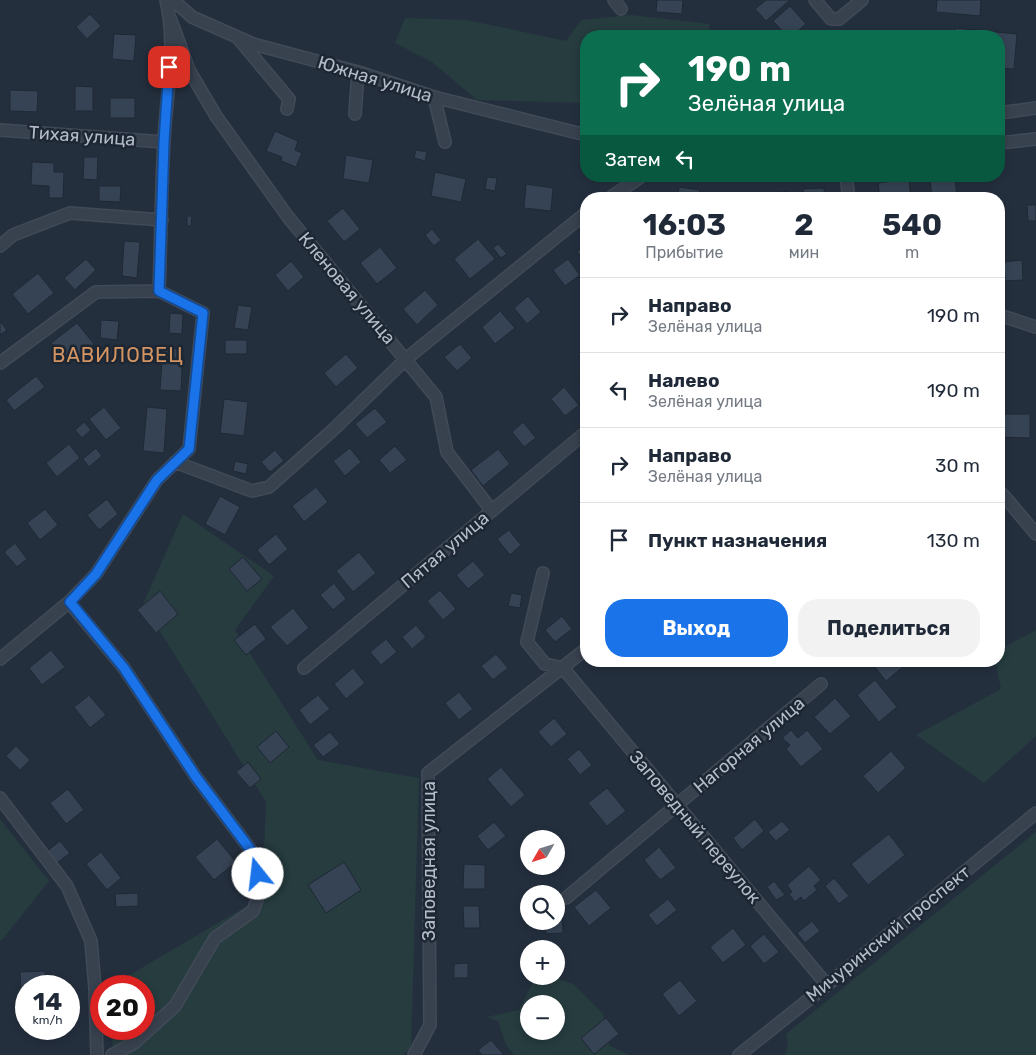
<!DOCTYPE html>
<html lang="ru">
<head>
<meta charset="utf-8">
<style>
	body { margin:0; font-family:Rubik,sans-serif; background:#f2f2f3; color:#1f2937; height:100vh; display:flex; flex-direction:column; font-size:19px; white-space:nowrap }
	* { box-sizing:border-box; margin:0 }
	p { font-size:16px; color:#747a83 }
	.icon { flex:none; width:28px; height:28px; fill:none; stroke:currentColor; stroke-width:2; stroke-linecap:round; stroke-linejoin:round }
	.map { position:relative; flex:1; overflow:hidden }
	.sheet { position:absolute; left:580px; top:192px; width:425px; height:475px; display:flex; flex-direction:column; background:#fff; border-radius:20px; box-shadow:0 2px 8px #0003 }
	.sheet>* { flex:none }
	.top-card { position:absolute; left:580px; top:30px; width:425px; height:152px; border-radius:20px; box-shadow:0 2px 8px #0003; background:#0b6e4f; color:#fff; overflow:hidden }
	.needle { width:32px; rotate:231deg }
	.tools { position:absolute; left:520px; top:830px; display:grid; gap:10px }
	.tools a { display:grid; place-items:center; width:45px; height:45px; border-radius:50%; background:#fff; box-shadow:0 2px 8px #0003; font-size:25px }
	.speed { position:absolute; left:15px; top:975px; display:flex; gap:10px; font-size:25px; font-weight:700; text-align:center }
	.speed>* { display:grid; place-content:center; width:65px; height:65px; border-radius:50%; background:#fff; box-shadow:0 2px 8px #0003; line-height:1 }
	.speed small { font-size:12px; font-weight:400 }
	.speed .limit { border:8px solid #d22; background:#fff; color:#111 }
	.pin { position:absolute; display:grid; place-items:center; width:42px; height:42px; color:#fff; margin:-21px; border-radius:10px; box-shadow:0 2px 8px #0006 }
	.me { position:absolute; width:55px; margin:-28px; rotate:344deg; stroke-linejoin:round; filter:drop-shadow(0 0 4px #0008) }
	.turn { display:flex; align-items:center; gap:18px; height:105px; padding:0 25px; font-size:22px }
	.turn .icon { width:65px; height:65px; stroke-width:2.5 }
	.turn b { display:block; font-size:35px; line-height:42px }
	.then { display:flex; align-items:center; height:48px; padding:0 25px; background:#0003; gap:10px; font-size:19px }
	.eta { display:flex; justify-content:space-evenly; align-items:center; height:85px; text-align:center }
	.eta b { font-size:30px; font-weight:700; line-height:35px }
	.cta { display:flex; gap:10px; margin-top:auto; padding:10px 25px }
	.cta a { flex:1; height:58px; border-radius:20px; background:#1a73e8; color:#fff; font-size:20px; font-weight:700; line-height:58px; text-align:center }
	.cta a+a { background:#f2f2f3; color:#1f2937 }
	ul { padding:0; list-style:none }
	li { display:flex; align-items:center; gap:15px; height:75px; padding:0 25px; border-top:1px solid #e0e1e3 }
	li div { flex:1 }
	li b { display:block; font-size:19px }
	li em { font-style:normal }
	.map>svg:first-child { display:block }
	.green { fill:#263c3f; fill-rule:evenodd }
	.building { fill:#364354; stroke:#1f2835 }
	.lines { fill:none; stroke-linecap:round; stroke-linejoin:round }
	.minor-casing { stroke:#414a57; stroke-width:14 }
	.minor { stroke:#38414e; stroke-width:11 }
	.route-casing { stroke:#114b97; stroke-width:12 }
	.route { stroke:#1a73e8; stroke-width:9 }
	.labels { text-anchor:middle; stroke-width:5; stroke-linejoin:round; paint-order:stroke }
	.street-label { font-size:18px; fill:#b4bcc9; stroke:#1d2633 }
	.quarter-label { font-size:20px; letter-spacing:1px; fill:#d59563; stroke:#1d2633 }
</style>
</head>
<body>
<div class="map">
<svg width="1036" height="1055" viewBox="0 0 1036 1055">
	<rect width="100%" height="100%" fill="#242f3e"/>
	<path class="green" d="M631,15L709,24L710,36H586V103L477,100L432,62L395,43L405,18L467,20L566,41L581,20Z
		M183,514L274,576L235,630L318,760L419,778L411,1049L403,1055H113L112,1029H144V986H111L262,897L266,802L143,604Z
		M1036,630V736L984,783L916,735L1001,689L995,661H999V650Z
		M0,819L49,881L2,940H0Z
		M1036,832V1055H785L788,1046L786,1034Z
		M536,976H551L573,984L603,1014L610,1046L629,1055H514L506,1045L498,1021L486,1017L519,1010ZM529,1004H556V1031H529Z"/>
	<path class="building" d="M657,0H683L682,14L656,12Z
		M766,0H790L766,21L755,9Z
		M937,0H981L980,16L936,12Z
		M790,6L806,24L792,36H787L773,21Z
		M90,14L101,26L87,39L76,27Z
		M955,28L1017,34L1014,69L999,68V36H955Z
		M114,34L136,35L134,61L112,59Z
		M75,86L93,87V111H75Z
		M10,90L38,91L37,112L10,111Z
		M110,98H135V118H110Z
		M275,131L298,141L295,150L302,153L296,167L281,161L282,157L266,151Z
		M416,150L427,152L425,161L414,158Z
		M346,155L373,160L369,183L343,179Z
		M84,157H98L97,180L83,179Z
		M32,162L54,163V172H64L63,198H49V186L31,185Z
		M435,172L466,179L461,202L431,196Z
		M487,177L497,178L495,191L485,189Z
		M955,177L957,197L932,199L930,179Z
		M909,179L911,199H880L878,183Z
		M526,184L553,188L551,211L524,208Z
		M99,186H121L120,202L99,201Z
		M679,187L700,190L698,199H677Z
		M824,188L825,199H804L803,189Z
		M789,191L790,199H759L758,195Z
		M999,200H1004L1005,217H999Z
		M1027,205H1036V221H1028Z
		M343,208L360,229L344,242L327,221Z
		M187,216H192L191,226H187Z
		M432,229L441,240L434,246L425,235Z
		M478,239L495,259L470,279L454,259Z
		M124,241L140,242L137,278L122,276Z
		M586,243V262L577,252Z
		M498,244L507,254L501,258L493,248Z
		M380,247L397,268L377,284L360,263Z
		M86,259L96,270L75,290L64,278Z
		M568,259L580,275L565,286L553,270Z
		M1022,260L1023,280L1005,281L1004,262Z
		M291,261L304,277L288,291L275,275Z
		M38,273L54,293L28,314L12,294Z
		M425,290L438,305L417,325L403,309Z
		M528,296L541,312L527,324L514,308Z
		M238,305L252,307L248,330L234,328Z
		M500,311L515,328L495,344L482,327Z
		M170,313L183,314L182,334L169,333Z
		M101,320L119,321L117,340L100,338Z
		M0,321L7,330L0,335Z
		M77,323L94,344L68,365L51,343Z
		M225,340H247V354H225Z
		M460,344L472,358L457,371L444,357Z
		M163,348L183,349L181,391L160,390Z
		M346,354L358,368L336,387L324,373Z
		M586,370V384L579,376Z
		M36,376L45,387L14,411L6,400Z
		M564,387L579,405L565,416L551,399Z
		M224,399L248,402L244,436L220,433Z
		M104,407L121,428L106,440L89,419Z
		M147,407L167,409L164,453L143,451Z
		M375,408L387,422L367,438L355,424Z
		M999,414H1030V438L999,437Z
		M84,422L91,430L82,438L75,430Z
		M523,422L536,438L524,447L512,432Z
		M69,444L80,458L57,477L46,463Z
		M395,446L407,460L390,473L379,460Z
		M96,448L102,456L89,467L83,459Z
		M350,448L361,462L345,476L333,461Z
		M498,449L510,464L483,486L471,470Z
		M275,450L284,461L270,472L261,462Z
		M235,461L248,464L246,474L233,471Z
		M316,487L328,502L304,522L292,506Z
		M220,496L240,507L225,535L205,524Z
		M107,499L118,514L99,530L87,515Z
		M45,509L58,525L40,540L27,523Z
		M509,530L521,545L510,555L497,539Z
		M276,534L288,549L269,565L257,550Z
		M15,543L27,559L17,567L4,552Z
		M359,552L376,573L353,592L336,571Z
		M243,557L262,579L247,591L229,569Z
		M473,561L485,575L468,589L456,575Z
		M334,583L346,599L333,610L320,595Z
		M440,590L456,609L443,620L427,601Z
		M160,591L178,614L156,633L137,610Z
		M511,593L522,595L520,608L508,606Z
		M293,608L309,628L287,646L270,627Z
		M562,616L572,629L555,642L545,630Z
		M255,624L266,639L246,655L234,640Z
		M416,625L426,637L412,649L402,637Z
		M386,639L397,652L381,665L370,652Z
		M51,650L65,667L42,685L29,668Z
		M496,654L508,668L493,680L481,666Z
		M870,661H910L886,681Z
		M353,668L365,683L346,699L334,684Z
		M875,680L897,707L879,722L857,695Z
		M459,692L473,709L459,720L445,703Z
		M89,695L106,715L90,728L74,707Z
		M318,695L330,709L310,725L299,710Z
		M835,698L851,716L830,734L814,717Z
		M554,718L567,734L551,747L538,732Z
		M791,730L798,738L807,730L823,749L801,767L786,749L790,745L782,738Z
		M276,731L289,747L270,763L257,747Z
		M330,732L340,744L323,757L313,745Z
		M16,746L30,760L20,770L6,756Z
		M579,749L592,765L580,775L567,759Z
		M891,751L906,768L878,793L863,776Z
		M248,762L261,779L250,788L236,772Z
		M501,767L525,795L511,807L487,779Z
		M607,788L626,811L607,826L588,803Z
		M68,789L84,810L66,824L50,803Z
		M755,819L764,831L742,850L733,838Z
		M782,821L790,830L776,841L768,832Z
		M494,822L506,836L488,850L477,836Z
		M889,834L905,855L868,885L851,864Z
		M217,839L236,862L214,880L195,857Z
		M60,841L70,853L57,863L47,851Z
		M659,847L676,868L660,880L644,860Z
		M101,852L121,878L107,890L86,864Z
		M344,862L361,890L326,913L308,885Z
		M464,864L485,865V889H463Z
		M809,866L821,880L814,886L817,890L804,901L801,897L795,902L789,894L792,892L787,885Z
		M834,878L849,896L839,904L825,886Z
		M774,881L785,895L776,900L767,887Z
		M596,890L611,908L589,926L574,907Z
		M138,893V906L116,907L115,894Z
		M668,899L677,910L657,926L648,915Z
		M463,906H479L480,928H464Z
		M562,911L563,933L546,934L545,921H556V912Z
		M812,921L820,931L805,943L797,933Z
		M733,928L746,945L723,963L710,947Z
		M764,934L779,952L764,964L750,946Z
		M557,946L558,960H556V949H538V947Z
		M468,963V978H454V964Z
		M45,971L46,986H26V993H21L20,972Z
		M680,980L697,1001L679,1016L662,994Z
		M606,1018L619,1034L594,1054L581,1038Z
		M491,1040L504,1055H482L478,1050Z"/>
	<g class="lines">
		<g class="minor-casing">
			<path id="minor" d="M173,0L192,17L253,44L358,72L434,97L586,135
				M614,0L621,9
				M815,0L831,19H839L862,0
				M170,18L189,70L216,116L288,217L436,397L447,452L492,511
				M237,37L289,99L287,109
				M434,97L445,142
				M999,113L1036,108
				M355,114L358,72
				M0,130L164,142
				M999,143L1036,139
				M846,176L849,199
				M608,199L642,176
				M0,246L13,235L70,213L162,220
				M159,291C161,241 161,191 164,141C166,97 177,43 166,0
				M999,315L1036,327
				M0,363L96,292L159,291L203,313L189,449L157,480L96,574L69,602L0,659
				M175,462L252,491L269,487L334,429L406,359L586,213
				M999,491L1005,497L1036,534
				M543,573L527,642L545,664L563,668
				M69,602L124,668L196,777L256,857L260,891L253,911L215,938L175,1006L134,1043L112,1055
				M304,668L586,432
				M563,668L827,985
				M0,798L67,886L91,941L95,988L97,1055
				M566,898L821,684
				M414,1055L430,1025L428,773L586,649
				M739,1055L827,985L1036,813"/>
		</g>
		<use href="#minor" class="minor"/>
	</g>
	<g class="lines">
		<g class="route-casing">
			<path id="route" d="M169,67L164,142L159,291L203,313L189,449L157,480L96,574L70,602L124,668L196,777L256,857L258,874"/>
		</g>
		<use href="#route" class="route"/>
	</g>
	<g class="labels">
		<g class="street-label">
			<text transform="translate(375 79) rotate(17)" y="6">Южная улица</text>
			<text transform="translate(82 136) rotate(4)" y="6">Тихая улица</text>
			<text transform="translate(347 288) rotate(50)" y="6">Кленовая улица</text>
			<text transform="translate(445 550) rotate(-40)" y="6">Пятая улица</text>
			<text transform="translate(749 745) rotate(-40)" y="6">Нагорная улица</text>
			<text transform="translate(695 827) rotate(50)" y="6">Заповедный переулок</text>
			<text transform="translate(429 861) rotate(-90)" y="6">Заповедная улица</text>
			<text transform="translate(888 934) rotate(-39)" y="6">Мичуринский проспект</text>
		</g>
		<g class="quarter-label">
			<text x="118" y="362">ВАВИЛОВЕЦ</text>
		</g>
	</g>
</svg>
<div class="tools">
<a><svg class="needle" viewBox="-14 -14 28 28"><path d="M0-13l5 13h-10z" fill="#e53935"/><path d="M0 13l5-13h-10z" fill="#747a83"/></svg></a>
<a><svg class="icon" aria-label="search" viewBox="0 0 24 24"><circle cx="10" cy="10" r="6"/><path d="M15 15l6 6"/></svg></a>
<a>+</a>
<a>−</a>
</div>
<div class="speed"><div>14<small>km/h</small></div><div class="limit">20</div></div>
<div class="pin" style="left:169px;top:67px;background:#d93025"><svg class="icon" aria-label="arrive" viewBox="0 0 24 24"><path d="M6 21V4h12l-3 4 3 4H6"/></svg></div>
<svg class="me" style="left:258px;top:874px" viewBox="-20 -20 40 40"><circle r="19" fill="#fff"/><path d="M0-13L10 11 0 6-10 11z" fill="#1a73e8"/></svg>
<div class="top-card">
<div class="turn"><svg class="icon" aria-label="right" viewBox="0 0 24 24"><path d="M7 20v-9h11M14 6l5 5-5 5"/></svg><div><b>190 m</b>Зелёная улица</div></div>
<div class="then">Затем<svg class="icon" aria-label="left" viewBox="0 0 24 24"><path d="M17 20v-9H6M10 6l-5 5 5 5"/></svg></div>
</div>
<section class="sheet">
<div class="eta">
<div><b>16:03</b><p>Прибытие</p></div>
<div><b>2</b><p>мин</p></div>
<div><b>540</b><p>m</p></div>
</div>
<ul>
<li><svg class="icon" aria-label="right" viewBox="0 0 24 24"><path d="M7 20v-9h11M14 6l5 5-5 5"/></svg><div><b>Направо</b><p>Зелёная улица</p></div><em>190 m</em></li>
<li><svg class="icon" aria-label="left" viewBox="0 0 24 24"><path d="M17 20v-9H6M10 6l-5 5 5 5"/></svg><div><b>Налево</b><p>Зелёная улица</p></div><em>190 m</em></li>
<li><svg class="icon" aria-label="right" viewBox="0 0 24 24"><path d="M7 20v-9h11M14 6l5 5-5 5"/></svg><div><b>Направо</b><p>Зелёная улица</p></div><em>30 m</em></li>
<li><svg class="icon" aria-label="arrive" viewBox="0 0 24 24"><path d="M6 21V4h12l-3 4 3 4H6"/></svg><div><b>Пункт назначения</b></div><em>130 m</em></li>
</ul>
<div class="cta"><a>Выход</a><a>Поделиться</a></div>
</section>
</div>
</body>
</html>
